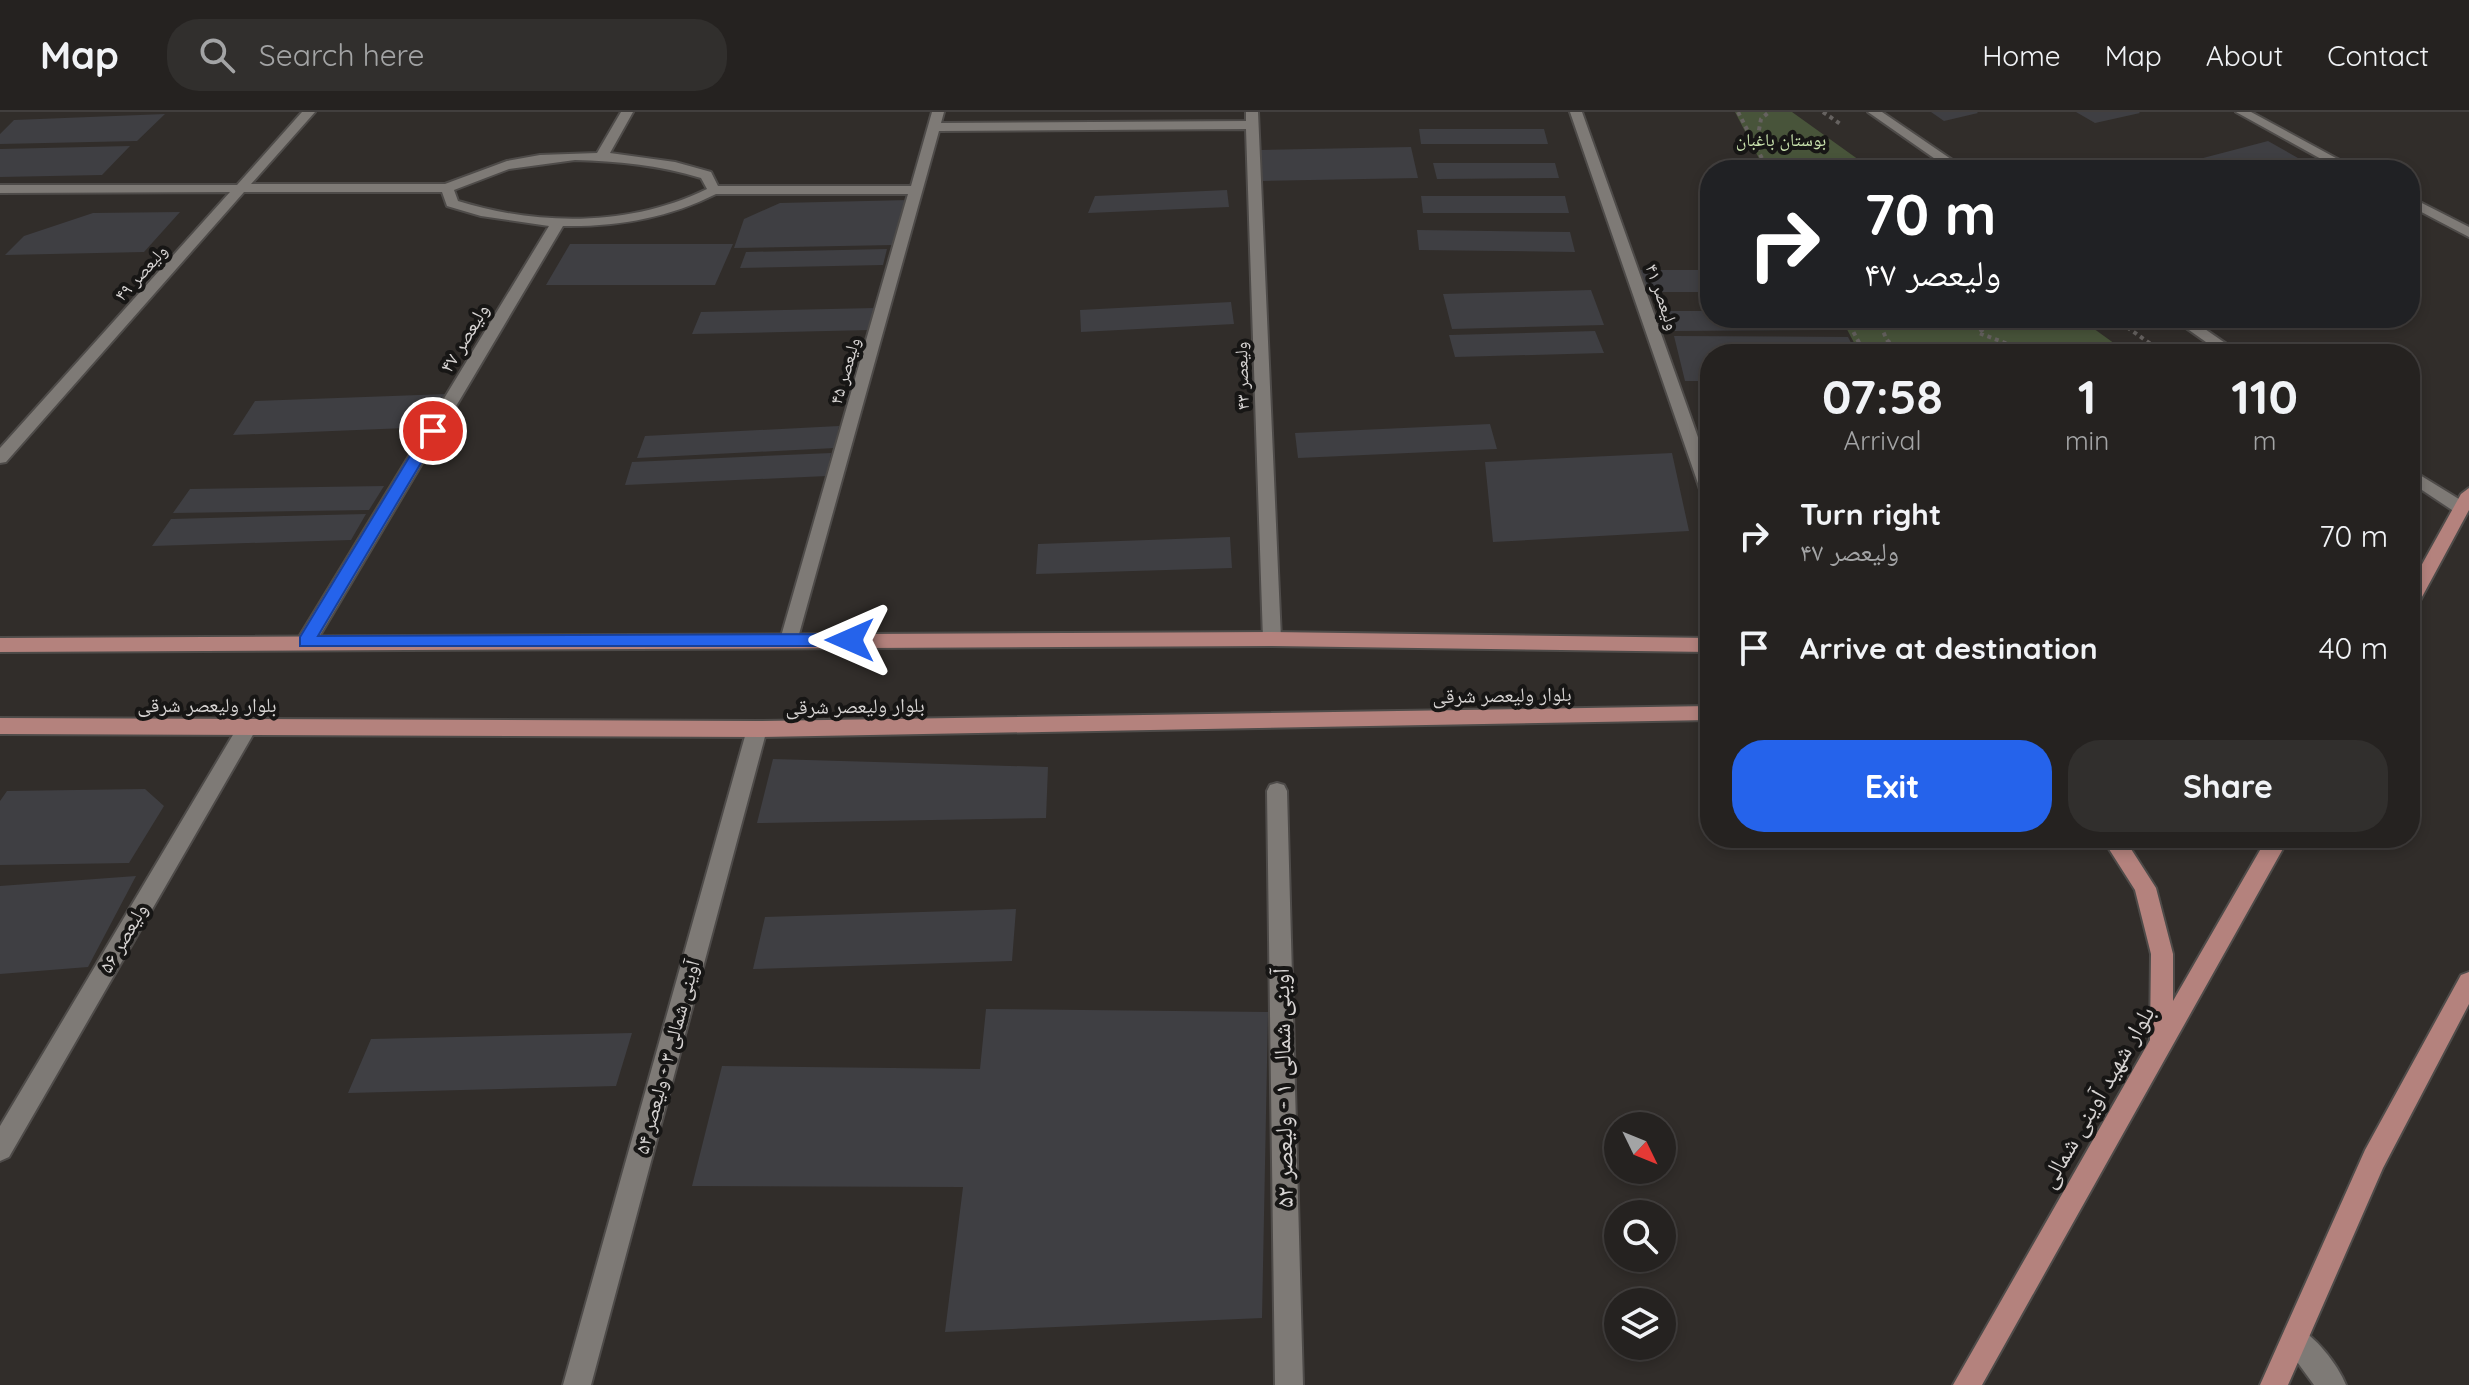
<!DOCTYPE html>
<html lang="en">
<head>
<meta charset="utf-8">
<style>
	body { margin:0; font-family:Quicksand,"Noto Naskh Arabic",sans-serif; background:#312f2d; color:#f1f3f6; height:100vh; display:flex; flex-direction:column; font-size:30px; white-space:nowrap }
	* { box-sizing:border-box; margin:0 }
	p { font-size:26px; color:#a3a4a5 }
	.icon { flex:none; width:44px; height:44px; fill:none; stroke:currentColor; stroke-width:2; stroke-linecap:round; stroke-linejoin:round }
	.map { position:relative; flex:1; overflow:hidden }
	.sheet { position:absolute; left:1700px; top:232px; width:720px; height:504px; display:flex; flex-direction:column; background:#252220; border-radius:32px; box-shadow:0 4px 12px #0003,0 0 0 2px #423f3e }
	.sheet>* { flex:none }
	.hud { position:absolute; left:1700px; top:48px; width:720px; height:168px; border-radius:32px; box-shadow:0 4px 12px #0003,0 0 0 2px #423f3e; background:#202124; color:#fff; overflow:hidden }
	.needle { width:52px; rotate:133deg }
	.controls { position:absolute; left:1604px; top:1000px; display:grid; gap:16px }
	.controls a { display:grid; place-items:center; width:72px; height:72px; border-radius:50%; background:#252220; box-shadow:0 4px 12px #0003,0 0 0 2px #423f3e; font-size:40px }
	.pin { position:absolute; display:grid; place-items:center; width:68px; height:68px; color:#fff; margin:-34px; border:4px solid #fff; border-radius:50%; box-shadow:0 2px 8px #0007 }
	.me { position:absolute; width:88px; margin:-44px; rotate:270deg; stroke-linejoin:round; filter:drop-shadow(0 0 6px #0008) }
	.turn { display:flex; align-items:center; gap:28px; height:168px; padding:0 32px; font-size:36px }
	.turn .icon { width:104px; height:104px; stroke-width:2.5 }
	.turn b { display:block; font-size:56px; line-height:68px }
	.eta { display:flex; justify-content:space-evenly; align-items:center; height:136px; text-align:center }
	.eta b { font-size:48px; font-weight:800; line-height:56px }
	.button { display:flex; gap:16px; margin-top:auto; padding:16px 32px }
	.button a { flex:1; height:92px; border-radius:32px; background:#2563eb; color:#fff; font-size:32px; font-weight:800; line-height:92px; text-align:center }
	.button a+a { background:#312f2d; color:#f1f3f6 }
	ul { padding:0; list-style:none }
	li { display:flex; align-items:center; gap:24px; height:112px; padding:0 32px }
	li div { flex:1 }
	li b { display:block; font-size:30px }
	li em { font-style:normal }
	header { display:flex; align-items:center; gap:48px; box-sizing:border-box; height:112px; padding:0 40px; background:#252220; border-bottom:2px solid #423f3e }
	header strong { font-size:38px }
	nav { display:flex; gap:44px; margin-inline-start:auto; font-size:28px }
	.search { width:560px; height:72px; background:#312f2d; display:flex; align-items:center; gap:20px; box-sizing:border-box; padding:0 28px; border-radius:32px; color:#a3a4a5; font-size:30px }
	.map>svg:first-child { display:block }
	.green { fill:#48543a }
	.building { fill:#3f3f43 }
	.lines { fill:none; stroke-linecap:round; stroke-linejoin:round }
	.minor-casing { stroke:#4e4b49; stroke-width:4 }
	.primary-casing { stroke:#4e4b49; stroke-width:4 }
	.path { stroke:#666260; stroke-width:4; stroke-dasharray:4 4; stroke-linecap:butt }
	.minor { fill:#7e7a76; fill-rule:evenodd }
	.primary { fill:#b4827d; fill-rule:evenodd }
	.route { fill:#2563eb; stroke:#184099; stroke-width:2 }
	.labels { text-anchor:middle; stroke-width:8; stroke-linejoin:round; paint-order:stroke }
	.far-park-label { font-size:18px; fill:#cbe5af; stroke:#171615 }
	.far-street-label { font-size:18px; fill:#d7d4d3; stroke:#171615 }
	.street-label { font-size:20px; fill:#d7d4d3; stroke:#171615 }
	.near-street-label { font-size:24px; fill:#d7d4d3; stroke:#171615 }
</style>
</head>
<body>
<header>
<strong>Map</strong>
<div class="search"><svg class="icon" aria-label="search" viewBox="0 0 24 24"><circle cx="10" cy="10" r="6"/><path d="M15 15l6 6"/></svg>Search here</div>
<nav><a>Home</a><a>Map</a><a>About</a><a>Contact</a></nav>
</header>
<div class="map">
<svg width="2469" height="1273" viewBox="0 0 2469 1273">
	<rect width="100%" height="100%" fill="#312d2a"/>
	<path class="green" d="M1735,0H1792L1873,58H1765Z
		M1841,206H2079L2129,242H1860Z"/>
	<path class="building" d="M1931,0H1977L1978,1L1944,9Z
		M2076,0H2139L2140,1L2095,11Z
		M165,2L137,29L0,32V22L14,8Z
		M1419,17H1544L1548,32H1421Z
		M2268,29L2298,46L2251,58L2165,56Z
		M130,34L102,63L0,65V37Z
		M1411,35L1418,66L1262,69L1260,38Z
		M1433,51H1555L1559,66L1437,67Z
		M1227,78L1229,95L1088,101L1095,84Z
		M1421,84H1565L1569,101H1423Z
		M910,88L894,133L734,136L744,107L780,91Z
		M180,100L144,140L5,143L24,124L93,101Z
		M1417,118L1570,120L1575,140L1419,138Z
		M570,132H733L715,173H546Z
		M887,137L883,153L740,156L746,140Z
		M1639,158H1710V180H1645Z
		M1591,178L1604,213L1452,217L1443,182Z
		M1231,190L1234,212L1081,220L1080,198Z
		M875,196L871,218L692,222L701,200Z
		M1668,199H1710V206H1828L1834,218L1672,219Z
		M1595,219L1604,241L1455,245L1449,223Z
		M1674,224L1848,225L1857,242H1710V269H1685Z
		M447,282L430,315L233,323L255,289Z
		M1490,312L1497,337L1298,346L1295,321Z
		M839,314L835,336L637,346L645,324Z
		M831,341L827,364L625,373L632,350Z
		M1672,341L1689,419L1493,430L1485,350Z
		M384,374L369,398L173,401L190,377Z
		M366,402L351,428L152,434L171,407Z
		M1230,425L1232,456L1036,462L1038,432Z
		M773,647L1048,655L1046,706L757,711Z
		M145,677L164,694L129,751L0,753V689L7,679Z
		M136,764L88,855L0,862V774Z
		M1016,797L1012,849L753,857L765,805Z
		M986,897L1268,900L1262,1206L945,1220L963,1075L692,1074L722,954L980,957Z
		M632,921L616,974L348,981L371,927Z"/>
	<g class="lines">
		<g class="minor-casing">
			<path id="minor" d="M302,0H315L251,72H445L507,49L540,43L597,41L621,0H633L610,41L675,50L711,60L718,74H911L932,0H944L941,11L1246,9V0H1258L1281,527L1272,534L1263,527L1246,17L939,19L796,533H782L780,528L908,82H716C668,106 617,115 563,114L313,535H299L297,530L299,525L549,114L481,104L447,94L442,80H244L6,350L0,351V336L230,80L0,81V73H237ZM575,48C617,49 658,53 701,66L707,77C629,115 539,114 458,89L454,78L509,57Z
				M1570,0H1582L1710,359V389L1702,383Z
				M1868,0H1882L1967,58H1951Z
				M2236,0H2251L2358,58H2341Z
				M2410,85L2469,115V125L2410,94Z
				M2172,206H2189L2241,242H2223Z
				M2410,357L2467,392V400H2455L2410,370Z
				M247,608L254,611L257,616L254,621L9,1045L0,1049V1014L240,611Z
				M757,609L767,617L591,1273H563L747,617Z
				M1277,671L1284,673L1287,679L1303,1273H1275L1267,679L1270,673Z
				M2295,1214C2315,1223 2338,1253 2346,1273H2314L2281,1228L2285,1218Z"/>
		</g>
		<g class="primary-casing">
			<path id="primary" d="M2469,376V398L2416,496L2410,497V474L2461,382Z
				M1272,520L1710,526V540L1272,534L0,540V526Z
				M1710,594V608L757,625L0,622V606L757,609Z
				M2102,726H2124L2156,776L2173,842V889L2267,726H2289L1982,1273H1953L2150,928L2151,842L2135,778Z
				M2469,860V892L2383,1056L2288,1273H2260L2365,1038L2461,863Z"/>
		</g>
		<path class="path" d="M1738,0L1768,58
			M1823,0L1842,13
			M1756,34L1761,7L1769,0
			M1765,51L1777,58
			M1846,206L1865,242
			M1877,206L1887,228L1902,242
			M1979,206V221L2008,232L2020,242
			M2114,206L2155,235
			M1980,220L1996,206"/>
		<use href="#minor" class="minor"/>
		<use href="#primary" class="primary"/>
	</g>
	<path class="route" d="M433,315L440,319L318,524L850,522L858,528L850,534H300V525L425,319Z"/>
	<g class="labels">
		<g class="far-park-label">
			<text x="1781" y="34">بوستان باغبان</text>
		</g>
		<g class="far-street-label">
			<text transform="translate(141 161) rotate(-48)" y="6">ولیعصر ۴۹</text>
			<text transform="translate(1662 185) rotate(71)" y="6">ولیعصر ۴۱</text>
			<text transform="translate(845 259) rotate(-74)" y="6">ولیعصر ۴۵</text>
			<text transform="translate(1242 264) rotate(-92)" y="6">ولیعصر ۴۳</text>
		</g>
		<g class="street-label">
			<text transform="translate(464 226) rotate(-59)" y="7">ولیعصر ۴۷</text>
			<text transform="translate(1502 583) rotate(-1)" y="7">بلوار ولیعصر شرقی</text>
			<text x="207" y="600">بلوار ولیعصر شرقی</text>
			<text transform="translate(855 594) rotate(-1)" y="7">بلوار ولیعصر شرقی</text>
			<text transform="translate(123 826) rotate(-60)" y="7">ولیعصر ۵۶</text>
			<text transform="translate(667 945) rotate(-75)" y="7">آوینی شمالی ۳ - ولیعصر ۵۴</text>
		</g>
		<g class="near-street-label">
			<text transform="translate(1283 976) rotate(-91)" y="8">آوینی شمالی ۱ - ولیعصر ۵۲</text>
			<text transform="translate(2097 985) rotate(-60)" y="8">بلوار شهید آوینی شمالی</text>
		</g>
	</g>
</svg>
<div class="controls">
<a><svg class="needle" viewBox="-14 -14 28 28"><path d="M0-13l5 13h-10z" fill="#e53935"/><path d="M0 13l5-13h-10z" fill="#a3a4a5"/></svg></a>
<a><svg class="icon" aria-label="search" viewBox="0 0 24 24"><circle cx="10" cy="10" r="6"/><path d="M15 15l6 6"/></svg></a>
<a><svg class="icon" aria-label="layers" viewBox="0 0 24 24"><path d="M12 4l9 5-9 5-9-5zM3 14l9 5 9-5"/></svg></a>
</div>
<div class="pin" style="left:433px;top:319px;background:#d93025"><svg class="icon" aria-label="arrive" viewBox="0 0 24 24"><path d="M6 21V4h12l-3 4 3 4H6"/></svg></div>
<svg class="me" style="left:850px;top:528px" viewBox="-20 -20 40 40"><path d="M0-17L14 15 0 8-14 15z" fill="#2563eb" stroke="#fff" stroke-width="4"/></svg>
<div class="hud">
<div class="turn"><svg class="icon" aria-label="right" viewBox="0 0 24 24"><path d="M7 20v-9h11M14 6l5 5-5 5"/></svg><div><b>70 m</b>ولیعصر ۴۷</div></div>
</div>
<section class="sheet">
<div class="eta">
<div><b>07:58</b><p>Arrival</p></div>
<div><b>1</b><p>min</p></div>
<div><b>110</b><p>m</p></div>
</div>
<ul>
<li><svg class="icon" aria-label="right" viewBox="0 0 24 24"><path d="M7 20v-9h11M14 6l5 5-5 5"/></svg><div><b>Turn right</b><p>ولیعصر ۴۷</p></div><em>70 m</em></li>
<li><svg class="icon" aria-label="arrive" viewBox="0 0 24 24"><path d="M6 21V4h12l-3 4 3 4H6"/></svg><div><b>Arrive at destination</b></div><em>40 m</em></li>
</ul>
<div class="button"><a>Exit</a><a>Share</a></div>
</section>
</div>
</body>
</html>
